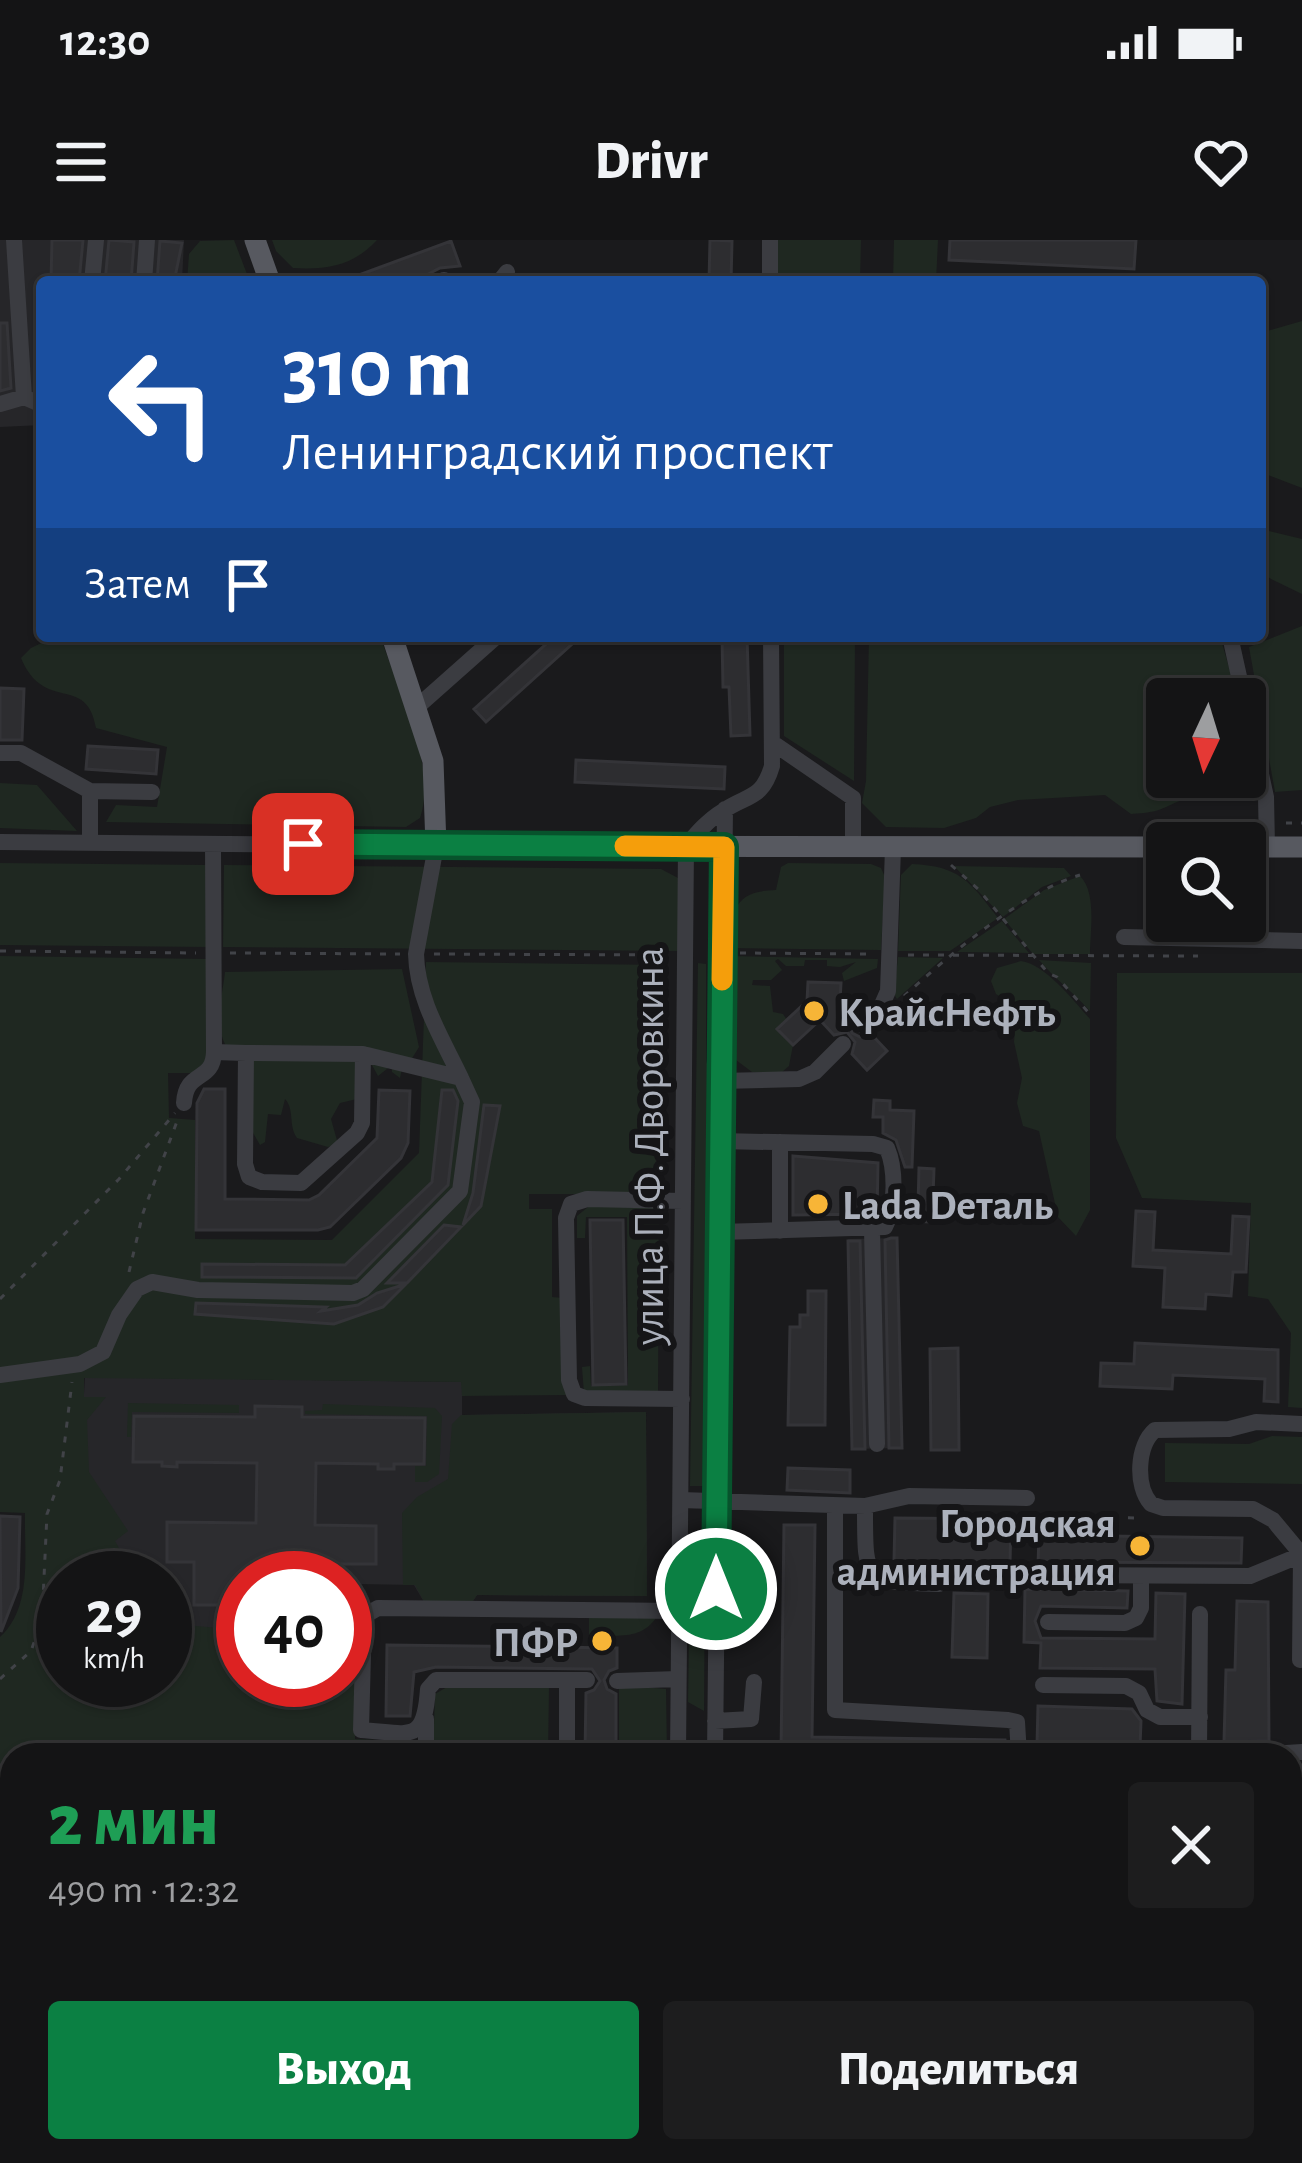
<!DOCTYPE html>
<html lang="ru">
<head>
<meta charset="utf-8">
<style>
	body { margin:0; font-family:"Alegreya Sans",sans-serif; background:#1d1d1e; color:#f1f3f6; height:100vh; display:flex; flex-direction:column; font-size:45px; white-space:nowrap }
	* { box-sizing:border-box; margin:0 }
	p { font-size:39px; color:#9d9ea0 }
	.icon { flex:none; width:66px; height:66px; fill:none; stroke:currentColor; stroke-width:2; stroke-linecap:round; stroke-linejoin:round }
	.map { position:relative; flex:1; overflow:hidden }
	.panel { position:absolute; left:0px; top:1503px; width:1302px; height:420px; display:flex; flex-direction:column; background:#141415; border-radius:36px 36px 0 0; box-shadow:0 3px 9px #0004,0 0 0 3px #333334 }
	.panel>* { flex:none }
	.hud { position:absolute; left:36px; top:36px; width:1230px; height:366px; border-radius:12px; box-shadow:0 3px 9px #0004,0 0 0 3px #333334; background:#1a4fa0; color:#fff; overflow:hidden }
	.needle { width:78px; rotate:184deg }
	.tools { position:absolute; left:1146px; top:438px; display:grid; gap:24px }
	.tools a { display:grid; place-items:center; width:120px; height:120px; border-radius:12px; background:#141415; box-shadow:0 3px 9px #0004,0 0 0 3px #333334; font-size:60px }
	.speed { position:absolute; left:36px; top:1311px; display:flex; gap:24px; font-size:60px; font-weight:700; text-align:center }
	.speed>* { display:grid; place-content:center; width:156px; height:156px; border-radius:50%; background:#141415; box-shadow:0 3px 9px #0004,0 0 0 3px #333334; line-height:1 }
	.speed small { font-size:30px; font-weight:400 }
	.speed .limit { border:18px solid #d22; background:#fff; color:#111 }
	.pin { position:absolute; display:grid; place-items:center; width:102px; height:102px; color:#fff; margin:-51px; border-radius:24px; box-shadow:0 6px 18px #0006 }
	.me { position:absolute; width:132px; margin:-66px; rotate:0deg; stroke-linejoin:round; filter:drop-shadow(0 0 9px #0008) }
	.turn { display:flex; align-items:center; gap:42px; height:252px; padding:0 48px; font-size:54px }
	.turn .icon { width:156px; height:156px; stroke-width:2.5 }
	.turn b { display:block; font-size:84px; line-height:102px }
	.then { display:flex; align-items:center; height:114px; padding:0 48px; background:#0003; gap:24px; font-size:45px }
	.round { display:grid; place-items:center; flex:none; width:126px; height:126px; border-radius:12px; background:#1d1d1e }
	.overview { display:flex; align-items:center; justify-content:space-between; height:204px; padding:0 48px }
	h1 { font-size:72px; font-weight:800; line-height:90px; color:#1e9e55 }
	.button { display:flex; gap:24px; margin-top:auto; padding:24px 48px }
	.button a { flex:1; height:138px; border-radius:12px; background:#0b8043; color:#fff; font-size:48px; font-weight:800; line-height:138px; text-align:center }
	.button a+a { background:#1d1d1e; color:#f1f3f6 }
	.status { display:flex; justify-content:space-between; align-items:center; height:84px; padding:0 60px; background:#141415; direction:ltr }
	.status svg { height:33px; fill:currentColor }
	header { display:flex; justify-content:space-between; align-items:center; height:156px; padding:0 48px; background:#141415; font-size:54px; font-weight:800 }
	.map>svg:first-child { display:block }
	.built { fill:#262629; fill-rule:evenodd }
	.green { fill:#1f2821 }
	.building { fill:#2d2d30; stroke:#343438; stroke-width:3 }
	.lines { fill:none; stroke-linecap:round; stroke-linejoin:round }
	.path { stroke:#414348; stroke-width:3; stroke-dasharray:6 9; stroke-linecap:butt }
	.minor { stroke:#3b3c41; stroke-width:16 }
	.major { stroke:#575960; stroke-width:21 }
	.route-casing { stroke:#07532c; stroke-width:30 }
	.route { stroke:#0b8043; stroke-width:21 }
	.slow { stroke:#f59e0b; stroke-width:21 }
	.poi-dot { fill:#f7b537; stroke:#151517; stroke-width:4.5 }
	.labels { text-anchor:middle; stroke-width:12; stroke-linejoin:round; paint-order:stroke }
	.poi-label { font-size:42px; font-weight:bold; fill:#acb1bc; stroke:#151517; text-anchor:start }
	.street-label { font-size:42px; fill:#acb1bc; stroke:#151517 }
</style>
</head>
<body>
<div class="status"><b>12:30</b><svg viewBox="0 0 49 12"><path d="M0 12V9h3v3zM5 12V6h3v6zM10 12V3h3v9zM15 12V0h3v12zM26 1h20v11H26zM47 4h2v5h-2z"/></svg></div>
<header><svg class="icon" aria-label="menu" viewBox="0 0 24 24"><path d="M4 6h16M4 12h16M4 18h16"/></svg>Drivr<svg class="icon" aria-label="heart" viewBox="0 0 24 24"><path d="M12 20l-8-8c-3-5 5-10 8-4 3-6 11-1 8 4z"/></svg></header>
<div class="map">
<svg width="1302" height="1923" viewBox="0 0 1302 1923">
	<rect width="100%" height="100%" fill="#1a1a1c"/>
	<path class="built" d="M0,0H184L182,42H42V185L0,187Z
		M897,998L902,1208L852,1209L848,999Z
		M85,1137L462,1142V1175L646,1172L647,1356L477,1355L469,1367H427L414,1345L358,1344L356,1490L165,1440V1338H73ZM243,1338H345V1440H243Z"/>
	<path class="green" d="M234,0L250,42H187L189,14L200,1Z
		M272,0H377C353,26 327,30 293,28L276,11Z
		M777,0H861L860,42H777Z
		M894,0H938L936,42H893Z
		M1302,81V248L1260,232V93Z
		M1269,291L1302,299V354L1261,334Z
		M1302,386V550L1275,552L1249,407Z
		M56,396H380C397,446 438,527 420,578L406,587L106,582L116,565L157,567L167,507L96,488C87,433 44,474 21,418L31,408Z
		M784,396H855L854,541L784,496Z
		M869,396H1220L1238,459H1167V537H1245V485L1253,545C1223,561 1209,549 1187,558C1160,568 1164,572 1131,574L1105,555L1018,560L990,567L976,578L944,588L886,587L862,563L866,541Z
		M0,543L37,545L77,591L0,588Z
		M0,623L208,625L207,707L0,705Z
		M788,623L871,624L881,628L885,637L881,710L730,708C732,671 733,651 776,650L781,627Z
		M912,624C959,626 970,641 998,678L950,711H898L901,635Z
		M224,625L661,629L678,638L681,711L223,707Z
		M954,626L1064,628L1071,636L1042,647L1003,677Z
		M1080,636C1097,653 1090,691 1090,714H1033L1004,679L1044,650Z
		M1002,681L1029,713L957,712Z
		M0,716L207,719L208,833H168L169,878L195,880V999L332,1000L419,913L426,722L661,725L655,954H529V969H552V1057L563,1058L568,1155L462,1156L461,1142L84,1138V1157H106L87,1180L89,1232L128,1291L115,1301L127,1322L142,1315L155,1338H63V1440H165V1354L184,1385L243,1390V1440H345V1348L357,1344L355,1499L424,1502L423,1515H12V1621H0V1397C33,1367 24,1313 25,1273L0,1272Z
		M730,716L878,719L877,728L844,741L842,733L856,722L840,727L827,726V720H805L804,726H786L778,719L775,721L782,730L771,740H753L752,745L770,746L773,772L783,774L787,780L778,790L793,805L789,826L781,833L752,832L736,820Z
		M898,717L943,718L897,759L894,754Z
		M1039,720L1091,723L1090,771C1074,753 1054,738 1039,720Z
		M1021,721C1045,724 1073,760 1090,779V970L1076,996L1058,977L1039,891L1023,886L1017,863L1022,838L1014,802L1017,768L996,754L991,741L997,728Z
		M698,723L706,724V820L711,839L705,1246H690Z
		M402,729L419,807L411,820L404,819L400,838L392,832V825L378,836L367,816L361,858L340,863L331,879L338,904L328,907L297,898C288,885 295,870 285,859L281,875L268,874L265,902L260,905L248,884L251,807L230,812C212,789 222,759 225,732Z
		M1117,733H1302V1168L1288,1167L1291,1093L1268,1059L1248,1056L1251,963L1142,958L1116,898Z
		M588,967H659L658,1151L584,1153L582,1127L590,1126L591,1146L628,1145L627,977H586L585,998H577V976Z
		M128,1163L239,1165V1173L132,1172L131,1197H127Z
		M323,1164L435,1168L442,1176L439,1234L427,1242H415V1226H426L427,1176L305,1174V1171L322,1170Z
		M646,1172L647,1356L477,1355L469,1367H427L415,1345H403L402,1273L417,1257L448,1239L452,1184L461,1175Z
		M1272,1196L1302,1197V1244L1165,1242V1203L1249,1204Z
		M705,1325L704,1471L688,1462L690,1333Z
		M589,1377L656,1378C640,1401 615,1395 589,1395Z
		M619,1445L666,1449L667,1515H619Z
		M447,1447L549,1448L548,1515H433L435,1454Z
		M1290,1569H1302V1737H1290Z
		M0,1643H12V1726H0Z"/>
	<path class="building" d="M52,0H83L79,42H51Z
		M109,0L134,2L131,42H105Z
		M710,0L732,1L731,42H709Z
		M950,0H1136L1134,29L949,20Z
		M160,1L182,3L174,42H157Z
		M451,1L460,26L440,28L413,42H340Z
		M0,83H7L11,148L0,151Z
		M555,396H581L486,482L474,469Z
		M722,396H747L750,495L731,496L729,447H723Z
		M0,448L24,449L22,500H0Z
		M88,506L158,510L156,534L86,529Z
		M576,520L725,527L724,549L575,542Z
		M808,742L841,743L840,761L853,776L850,783L852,793L860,797L871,794L887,811L867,830L852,814L855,802L847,792L834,795L820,780L793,805L777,789L807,761Z
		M204,849H225V959L309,960L319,955L377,898L379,850L410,851L408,903L401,918L330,987L318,990H196L197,863Z
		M442,850H453L458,861L448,945L356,1038L202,1037V1024L345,1025L432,942Z
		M874,860L890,861V870L914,871L912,927H905L896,900L883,893V877H873Z
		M484,865L500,866L481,966L463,985L473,953Z
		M793,916L878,923L877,974L793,975Z
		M919,928L934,929L932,982L902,981L905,966L918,967Z
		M1136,971L1155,972L1153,1010L1231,1014L1233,976L1249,977L1246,1032H1233L1231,1056L1206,1054L1205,1069L1163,1067L1165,1028L1133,1026Z
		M590,980H623L626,1144L593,1145Z
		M444,985L461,987L407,1043H387Z
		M891,998H897L902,1208H889L885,1000Z
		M848,1001H860L865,1209H852Z
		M406,1044L383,1067L334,1084L195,1074L196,1063L326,1067L321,1071L358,1065L377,1053Z
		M808,1051H826L825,1185H788L790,1087H800V1075H808Z
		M1135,1103L1278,1110V1162L1264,1161L1265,1139L1173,1135L1172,1149L1100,1146L1101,1123L1134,1124Z
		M958,1108L959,1210H931L930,1109Z
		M255,1166L302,1167V1177L425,1178L424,1224H394V1229H378V1224L316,1223L315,1285L376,1286V1324H315V1338H243V1365H194V1322H167V1282L256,1283L257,1223L177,1222V1227L162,1226V1222H133L134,1176L255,1177Z
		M788,1228L850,1230V1253L787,1250Z
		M0,1276L20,1277L18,1348L1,1392Z
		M895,1278L1011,1279L1010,1323L894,1321Z
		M784,1285H815L812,1497L1005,1500L1006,1515H781Z
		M1039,1295L1242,1298L1241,1323L1050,1322L1038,1326Z
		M1025,1349L1128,1351L1127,1368L1041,1366L1035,1381L1041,1398L1155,1399L1156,1353L1185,1354L1182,1464L1157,1461L1155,1429L1040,1428L1041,1403L1024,1402Z
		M954,1353L988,1354L987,1418L952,1417Z
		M1237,1361L1268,1362L1269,1501L1224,1502L1226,1430H1235Z
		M387,1405L617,1408V1428L609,1431L604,1440L607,1449L616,1454V1515H585L586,1453L594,1450L600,1441L592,1429L436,1427L414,1432L410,1476H386Z
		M1038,1466L1132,1469L1141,1481L1140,1507L1037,1505Z"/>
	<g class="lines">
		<path class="path" d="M1286,583H1302
			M951,625L979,650L1048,733L1057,737L1089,773
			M0,711L196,713
			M230,713L400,714
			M740,713L874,714
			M434,714L670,715
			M908,715L1198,716
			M904,756C950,715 1022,652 1080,635
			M129,1032L143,973L179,876
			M0,1059L119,939L175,873
			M1027,1272V1276L1139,1278
			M0,1439L31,1411L42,1380L47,1274L60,1240L72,1142
			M0,1734H12"/>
		<path class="minor" d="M14,0L24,157L42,165
			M92,42L96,0
			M144,42L147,0
			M442,42L444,40
			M499,42L507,32
			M770,42V0
			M0,164L24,157
			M1230,396L1244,459
			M1245,462L1266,557L1267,607
			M417,467L497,396
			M773,503L853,558V608
			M0,513H21L90,551L152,552
			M0,602L436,606L416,714C417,759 442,798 461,838
			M90,603V551
			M1124,697L1302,701
			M862,785L881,767L888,751L893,608
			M246,813L363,814
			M720,841L799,839L815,832L843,804
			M184,863C186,829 213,843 214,812
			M872,990L877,1204
			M780,991V902
			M719,992L885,987C896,967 896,929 887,908L873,904L719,901
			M0,1135L80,1124L103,1112L119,1075L137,1049L152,1042L198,1050L353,1053L363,1049L460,951L472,862L461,838L363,814L362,883L357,893L301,943L262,942L249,937L245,924L246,813L214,812L213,604
			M682,1159L585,1158L574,1154L569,1140L566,978L571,964L587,959L683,961
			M1302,1184L1256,1182L1229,1189L1155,1190C1137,1205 1135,1246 1151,1264L1163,1268L1253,1269L1273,1280L1302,1315
			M681,1260L865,1266L909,1256L1027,1258
			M835,1266V1470L1008,1480L1017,1482L1019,1515
			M865,1266C865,1342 863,1342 939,1344
			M1050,1335L1250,1336L1301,1315L1300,1420
			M1048,1382L1125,1383L1136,1378L1141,1368V1336
			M587,1440H436L428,1449C424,1505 410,1493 361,1490L364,1376L378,1368L680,1371
			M617,1441L678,1439
			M1043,1445L1126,1446L1139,1453L1147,1470L1160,1477H1200
			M426,1479V1515
			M715,1481L751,1479L754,1442
			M567,1515V1440
			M678,1515L686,606C697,593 708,580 723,571C748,554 762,560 772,526L771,396
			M715,1515L725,569
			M1199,1515L1200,1374
			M1257,1515L1302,1512
			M1290,1549H1302
			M0,1632L12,1633
			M1290,1777H1302
			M399,1911V1923
			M1102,1911V1923
			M593,1917L677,1918
			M7,1923L9,1764
			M111,1923V1911
			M321,1923V1911
			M716,1923V1911
			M821,1923L835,1911
			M947,1923L948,1911
			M1050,1923L1055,1911"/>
		<path class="major" d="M255,0L270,42
			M392,396L433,521L436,606L1167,607
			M1245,607H1302"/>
	</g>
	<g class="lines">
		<g class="route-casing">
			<path id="route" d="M303,604L724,607L716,1349"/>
		</g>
		<use href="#route" class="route"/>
		<path class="slow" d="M625,606L724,607L722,740"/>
	</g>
	<g class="poi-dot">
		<circle cx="814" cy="771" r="12"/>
		<circle cx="818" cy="964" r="12"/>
		<circle cx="1140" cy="1306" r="12"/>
		<circle cx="602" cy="1401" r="12"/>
	</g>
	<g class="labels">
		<g class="poi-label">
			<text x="838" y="786">КрайсНефть</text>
			<text x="842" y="979">Lada Dеталь</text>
			<text x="1116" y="1297" text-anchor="end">Городская<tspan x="1116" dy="48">администрация</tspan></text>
			<text x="578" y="1416" text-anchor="end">ПФР</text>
		</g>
		<g class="street-label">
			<text transform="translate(648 906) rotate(-90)" y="15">улица П.Ф. Дворовкина</text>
		</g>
	</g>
</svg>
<div class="tools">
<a><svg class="needle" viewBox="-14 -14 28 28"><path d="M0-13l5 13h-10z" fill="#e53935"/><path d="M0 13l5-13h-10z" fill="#9d9ea0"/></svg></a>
<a><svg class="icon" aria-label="search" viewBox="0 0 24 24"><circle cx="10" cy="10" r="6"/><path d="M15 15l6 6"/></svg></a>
</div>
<div class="speed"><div>29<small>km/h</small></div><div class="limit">40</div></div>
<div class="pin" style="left:303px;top:604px;background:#d93025"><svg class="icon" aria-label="arrive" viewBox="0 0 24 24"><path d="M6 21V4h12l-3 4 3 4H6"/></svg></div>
<svg class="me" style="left:716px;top:1349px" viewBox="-20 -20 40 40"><circle r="17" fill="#0b8043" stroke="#fff" stroke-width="3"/><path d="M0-11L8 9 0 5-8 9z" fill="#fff"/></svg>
<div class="hud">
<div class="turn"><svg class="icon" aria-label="left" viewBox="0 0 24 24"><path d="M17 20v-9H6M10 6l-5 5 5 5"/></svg><div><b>310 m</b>Ленинградский проспект</div></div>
<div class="then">Затем<svg class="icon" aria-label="arrive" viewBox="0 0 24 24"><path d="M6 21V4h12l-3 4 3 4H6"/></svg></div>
</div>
<section class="panel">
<div class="overview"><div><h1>2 мин</h1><p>490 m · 12:32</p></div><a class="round"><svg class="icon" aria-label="close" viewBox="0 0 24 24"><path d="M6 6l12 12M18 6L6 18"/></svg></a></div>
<div class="button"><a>Выход</a><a>Поделиться</a></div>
</section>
</div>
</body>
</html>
